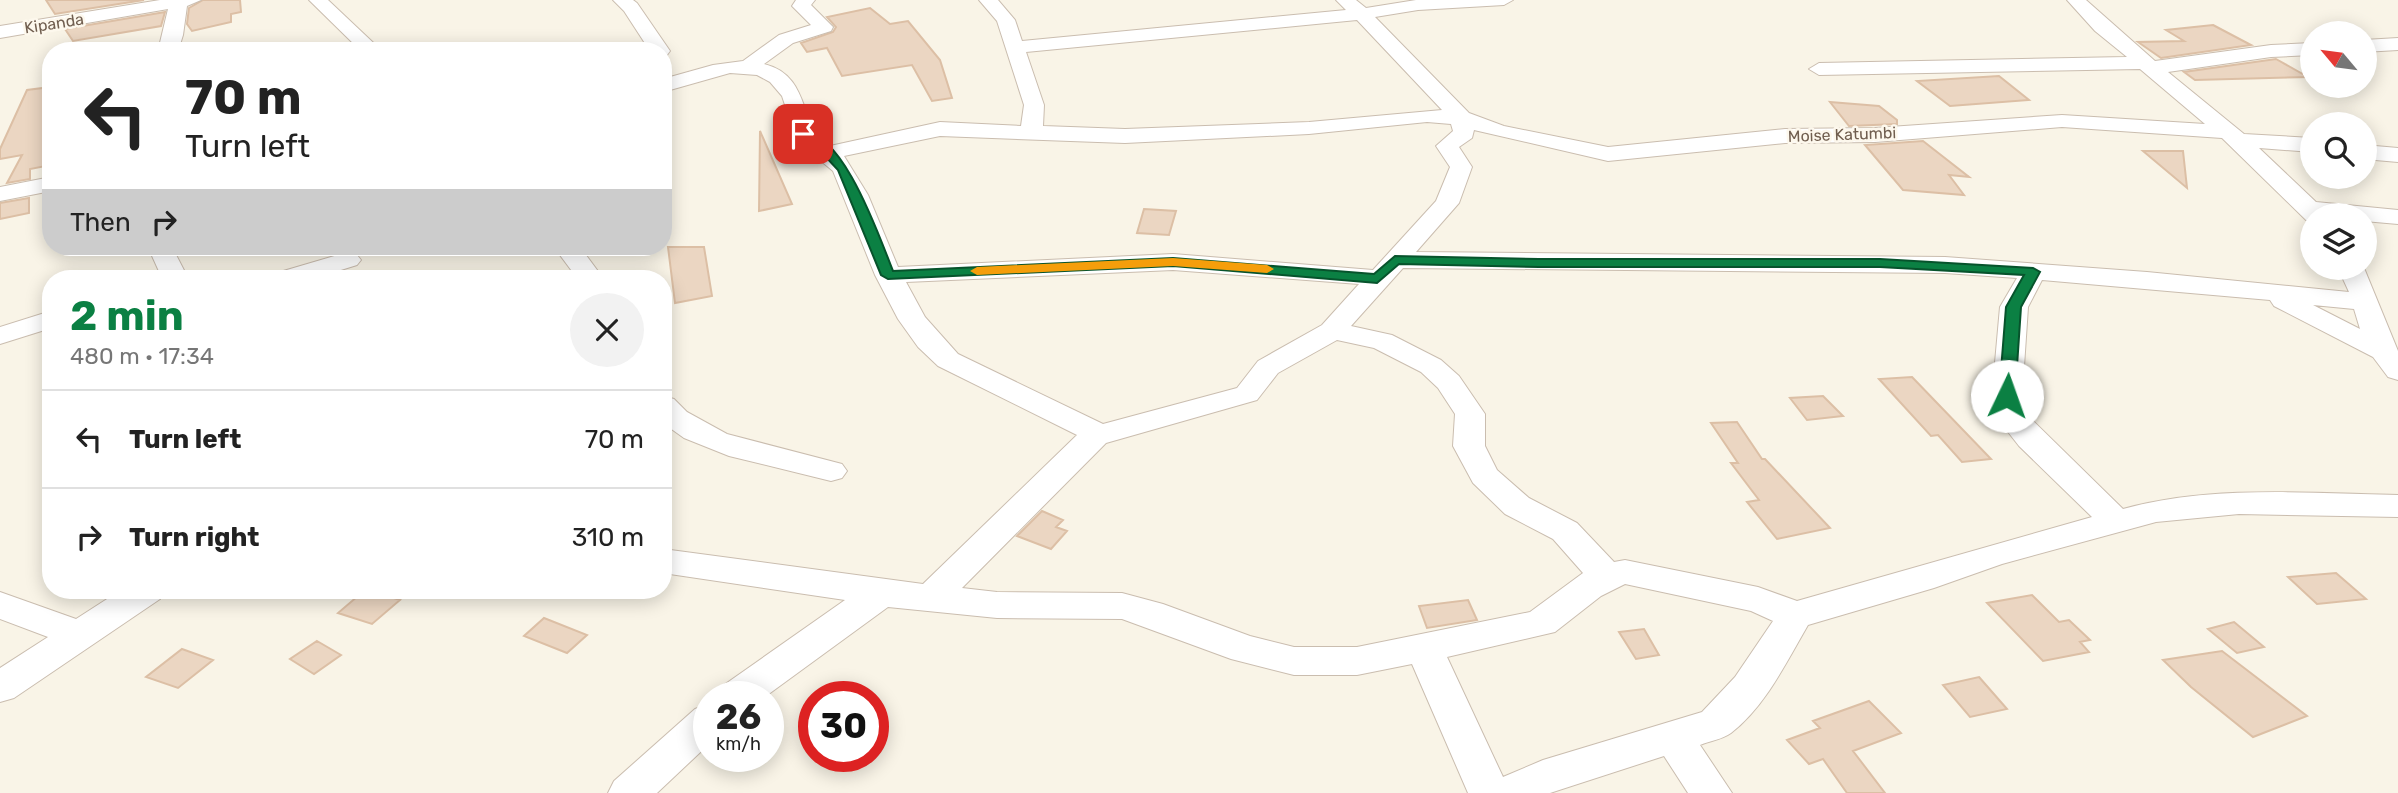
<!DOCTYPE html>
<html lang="en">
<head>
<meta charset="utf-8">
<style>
	body { margin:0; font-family:Rubik,sans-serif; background:#f2f2f2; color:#222; height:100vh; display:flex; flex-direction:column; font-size:26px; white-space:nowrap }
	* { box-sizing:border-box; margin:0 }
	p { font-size:23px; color:#767676 }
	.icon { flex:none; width:38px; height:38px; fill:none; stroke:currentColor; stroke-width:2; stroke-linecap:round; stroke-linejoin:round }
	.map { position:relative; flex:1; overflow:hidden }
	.drawer { position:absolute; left:42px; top:270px; width:630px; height:329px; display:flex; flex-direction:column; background:#fff; border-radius:28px; box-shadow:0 4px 18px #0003 }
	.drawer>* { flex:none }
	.top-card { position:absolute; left:42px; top:42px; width:630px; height:214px; border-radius:28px; box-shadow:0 4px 18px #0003; background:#fff; color:#222; overflow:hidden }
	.needle { width:46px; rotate:299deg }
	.buttons { position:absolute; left:2300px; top:21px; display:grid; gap:14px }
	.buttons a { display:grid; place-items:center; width:77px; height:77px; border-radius:50%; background:#fff; box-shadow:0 4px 18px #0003; font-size:35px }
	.speed { position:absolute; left:693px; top:681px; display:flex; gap:14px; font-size:35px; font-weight:700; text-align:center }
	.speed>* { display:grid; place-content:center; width:91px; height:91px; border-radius:50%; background:#fff; box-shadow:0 4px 18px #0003; line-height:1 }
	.speed small { font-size:18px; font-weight:400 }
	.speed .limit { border:10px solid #d22; background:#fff; color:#111 }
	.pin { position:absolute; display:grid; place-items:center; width:60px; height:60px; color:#fff; margin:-30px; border-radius:14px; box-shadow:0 4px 10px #0006 }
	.me { position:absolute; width:77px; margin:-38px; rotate:3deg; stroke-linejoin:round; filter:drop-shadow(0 0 5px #0008) }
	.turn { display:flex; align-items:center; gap:24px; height:147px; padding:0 28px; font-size:32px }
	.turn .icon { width:91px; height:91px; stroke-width:2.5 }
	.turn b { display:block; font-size:49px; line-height:60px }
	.then { display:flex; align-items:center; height:66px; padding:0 28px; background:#0003; gap:14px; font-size:26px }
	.round { display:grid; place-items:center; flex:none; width:74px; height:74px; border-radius:37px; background:#f2f2f2 }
	.summary { display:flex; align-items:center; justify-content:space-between; height:119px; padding:0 28px }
	h1 { font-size:42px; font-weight:700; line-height:52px; color:#0b8043 }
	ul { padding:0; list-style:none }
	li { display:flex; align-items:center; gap:21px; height:98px; padding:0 28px; border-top:2px solid #e0e0e0 }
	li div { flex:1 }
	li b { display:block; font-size:26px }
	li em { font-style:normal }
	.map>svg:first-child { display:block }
	.building { fill:#ebd6c2; stroke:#dcbfa5; stroke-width:2 }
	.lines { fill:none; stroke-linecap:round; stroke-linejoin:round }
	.minor-casing { stroke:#cabdaf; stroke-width:2 }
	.minor { fill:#fff; fill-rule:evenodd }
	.route { fill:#0b8043; stroke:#07532c; stroke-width:2 }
	.slow { fill:#f59e0b }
	.labels { text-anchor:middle; stroke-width:5; stroke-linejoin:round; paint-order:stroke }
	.far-street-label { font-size:16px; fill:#705e4f; stroke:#fdf8ed }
</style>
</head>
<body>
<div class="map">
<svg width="2398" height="793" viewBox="0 0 2398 793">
	<rect width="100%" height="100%" fill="#f9f4e7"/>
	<path class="building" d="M46,0H144L55,14Z
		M203,0H240L241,12L231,14V22L192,31L187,24L189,8Z
		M870,8L890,24L908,21L940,60L952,98L932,101L912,65L842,76L827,48L807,52L801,43L833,32L836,27L827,17Z
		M165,12L161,26L73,41L65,29Z
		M2213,25L2251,45L2161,58L2138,42L2184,41L2166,30Z
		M2276,59L2308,77L2195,80L2184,72Z
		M1999,76L2029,100L1950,106L1917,81Z
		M51,87V165L30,169V179L7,183L22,155L0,159V149L27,90Z
		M1830,102L1879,106L1897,120V124L1849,126Z
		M760,131L792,204L759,211Z
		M1923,141L1969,177L1949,175L1964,195L1903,190L1865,145Z
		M2143,151H2183L2187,188Z
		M29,198V213L0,219V203Z
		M1144,209L1176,211L1169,235L1137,233Z
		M668,247H704L712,296L675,303Z
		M1912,377L1991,459L1962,462L1938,435L1931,436L1879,379Z
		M1823,396L1843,416L1807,420L1790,398Z
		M1737,422L1762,459H1765L1830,528L1777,539L1747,502L1759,500L1731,463H1738L1711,423Z
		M1042,511L1063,520L1056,527L1067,531L1051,549L1017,536Z
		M2336,573L2366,599L2317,604L2288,577Z
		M365,590H369L400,600L372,624L338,613Z
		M2032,595L2059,622L2069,620L2090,640L2080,642L2089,652L2043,661L1987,603Z
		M1468,600L1477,620L1427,628L1419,606Z
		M544,618L587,635L567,653L524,636Z
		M2234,622L2264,647L2237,653L2208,629Z
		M1644,629L1659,655L1636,659L1619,632Z
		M317,641L341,655L314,674L290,659Z
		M182,649L213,660L178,688L146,677Z
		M2222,651L2307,716L2253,737L2191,687L2163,660Z
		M1979,677L2007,709L1970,717L1943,685Z
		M1869,701L1901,733L1853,751L1885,793H1847L1823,759L1809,764L1787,740L1820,728L1813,721Z"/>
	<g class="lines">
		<g class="minor-casing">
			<path id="minor" d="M160,0H201L187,6L183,35L178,51H158L168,9L0,38V26Z
				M309,0H328L382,51H361Z
				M613,0H633L637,3L670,51L667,55L663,56V51H650L624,11Z
				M796,0H815L811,5L833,27L831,31L793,43L764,64C812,76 797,125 830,146L940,122L1021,126L1024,105L997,21L979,0H998L1015,20L1022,41L1346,10L1336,0H1356L1366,8L1416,0H1513L1504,5L1418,10L1375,17L1469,113L1504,126L1608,147L1785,129L1875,128L2062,115L2205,124L2140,69L1819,75L1809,69L1819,63L2127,57L2095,31L2067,0H2086L2155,61L2271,45L2312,43V55L2271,57L2168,72L2244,134L2312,138V152L2259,148L2316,202L2398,210V224L2364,221V215H2312V221L2306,220L2222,138L2062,127L1875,142L1785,143L1608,161L1474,130L1472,138L1459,147L1472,167L1459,203L1416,252L1945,257L2147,272L2349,292L2338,268H2364L2398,351V380L2388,377L2373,357L2274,306L2270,300L2042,280L2028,307L2022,396L2024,412L2123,509C2212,485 2306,493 2398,495V517L2239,514L2156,522L2002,564L1934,588L1808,625C1787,661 1765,707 1731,733C1723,739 1710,741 1700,745L1732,793H1688L1664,756L1550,793H1468L1412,664L1357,675H1294L1231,659L1122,619L997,618L888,607L766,696H719L724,685L845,600L663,573V549L923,584L1077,435L938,366L918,347L898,319L875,275L833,171L797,141L782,96L770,82L757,75L730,73L663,92V79L713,65L743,61L779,35L811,25L792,6ZM1357,20L1442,110L1309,122L1125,129L1043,126L1044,105L1026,52ZM1427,122L1451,124L1453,131L1436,146L1450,167L1436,201L1373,270L1173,254L898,267L868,195L844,156L940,136L1125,143L1309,134ZM1403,268L1945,273L2017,278L2000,307L1992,396L1994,414L2019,446L2092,517L1797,601L1758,587L1625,560L1614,562L1577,523L1529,498L1497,470L1485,446V414L1459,376L1441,360L1392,335L1351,326ZM1173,270L1359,284L1322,325L1258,361L1237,388L1103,424L958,354L925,317L906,282ZM2313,305L2354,309L2360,329ZM1337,340L1374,348L1421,372L1438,388L1455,414L1453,446L1473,483L1505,514L1553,539L1583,573L1530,612L1357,647H1294L1250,636L1163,604L1122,593L997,592L962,588L1106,443L1257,400L1278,373ZM1625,584L1751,611L1773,621L1735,677L1702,712L1543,760L1503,777L1447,657L1555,632L1601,596Z
				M2398,38V50L2364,52V40Z
				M2364,145L2398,148V162L2364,159Z
				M51,177V191L0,201V187Z
				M148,247H172L188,278H162Z
				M554,247H580L603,278H577Z
				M348,252L357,255L361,260L357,265L315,278H276L280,272Z
				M51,311V328L0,344V327Z
				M663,396L674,399L687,412L727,434L842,464L847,471L842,478L831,481L729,456L684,438L663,423Z
				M121,590H165L160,599L14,698L0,702V668L48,637L0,619V592L76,619Z
				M709,704V744L657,793H608L614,781L695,709Z"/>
		</g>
		<use href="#minor" class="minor"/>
	</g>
	<path class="route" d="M799,132C842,126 880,239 893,271L1173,258L1374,274L1395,256L1539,259H1880L2033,268L2040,272L2021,307L2015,396L2007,401L1999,396L2006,307L2024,275L1880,267H1539L1399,264L1377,283L1173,266L888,279L881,275L838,170L825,156L799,137Z"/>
	<path class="slow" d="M1173,258L1267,265L1274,269L1267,273L1173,266L977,275L970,271L977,267Z"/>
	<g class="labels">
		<g class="far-street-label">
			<text transform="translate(54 23) rotate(-9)" y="6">Kipanda</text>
			<text transform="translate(1842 134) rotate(-2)" y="6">Moise Katumbi</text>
		</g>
	</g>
</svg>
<div class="buttons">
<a><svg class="needle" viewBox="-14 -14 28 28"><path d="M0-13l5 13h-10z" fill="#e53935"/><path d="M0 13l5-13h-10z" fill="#767676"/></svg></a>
<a><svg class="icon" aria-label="search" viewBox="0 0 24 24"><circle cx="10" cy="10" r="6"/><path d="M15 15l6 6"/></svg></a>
<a><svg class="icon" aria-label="layers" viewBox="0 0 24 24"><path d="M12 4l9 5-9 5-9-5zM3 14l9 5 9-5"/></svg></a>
</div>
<div class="speed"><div>26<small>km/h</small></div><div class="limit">30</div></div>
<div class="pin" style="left:803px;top:134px;background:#d93025"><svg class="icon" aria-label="arrive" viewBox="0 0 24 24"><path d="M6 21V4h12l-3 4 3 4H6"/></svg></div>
<svg class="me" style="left:2007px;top:396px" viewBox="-20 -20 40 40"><circle r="19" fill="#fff"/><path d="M0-13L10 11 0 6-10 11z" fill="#0b8043"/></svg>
<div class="top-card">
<div class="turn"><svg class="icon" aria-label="left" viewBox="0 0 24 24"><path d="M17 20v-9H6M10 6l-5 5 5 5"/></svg><div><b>70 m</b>Turn left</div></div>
<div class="then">Then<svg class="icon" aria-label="right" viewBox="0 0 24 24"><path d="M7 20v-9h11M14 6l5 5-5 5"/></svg></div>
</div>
<section class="drawer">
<div class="summary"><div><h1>2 min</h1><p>480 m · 17:34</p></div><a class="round"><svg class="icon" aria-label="close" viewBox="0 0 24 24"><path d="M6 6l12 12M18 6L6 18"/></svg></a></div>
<ul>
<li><svg class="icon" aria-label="left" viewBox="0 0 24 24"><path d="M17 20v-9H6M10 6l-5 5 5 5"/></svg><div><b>Turn left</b></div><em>70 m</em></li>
<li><svg class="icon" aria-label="right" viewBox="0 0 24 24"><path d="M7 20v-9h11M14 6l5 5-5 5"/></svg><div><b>Turn right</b></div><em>310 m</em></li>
</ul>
</section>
</div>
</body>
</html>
